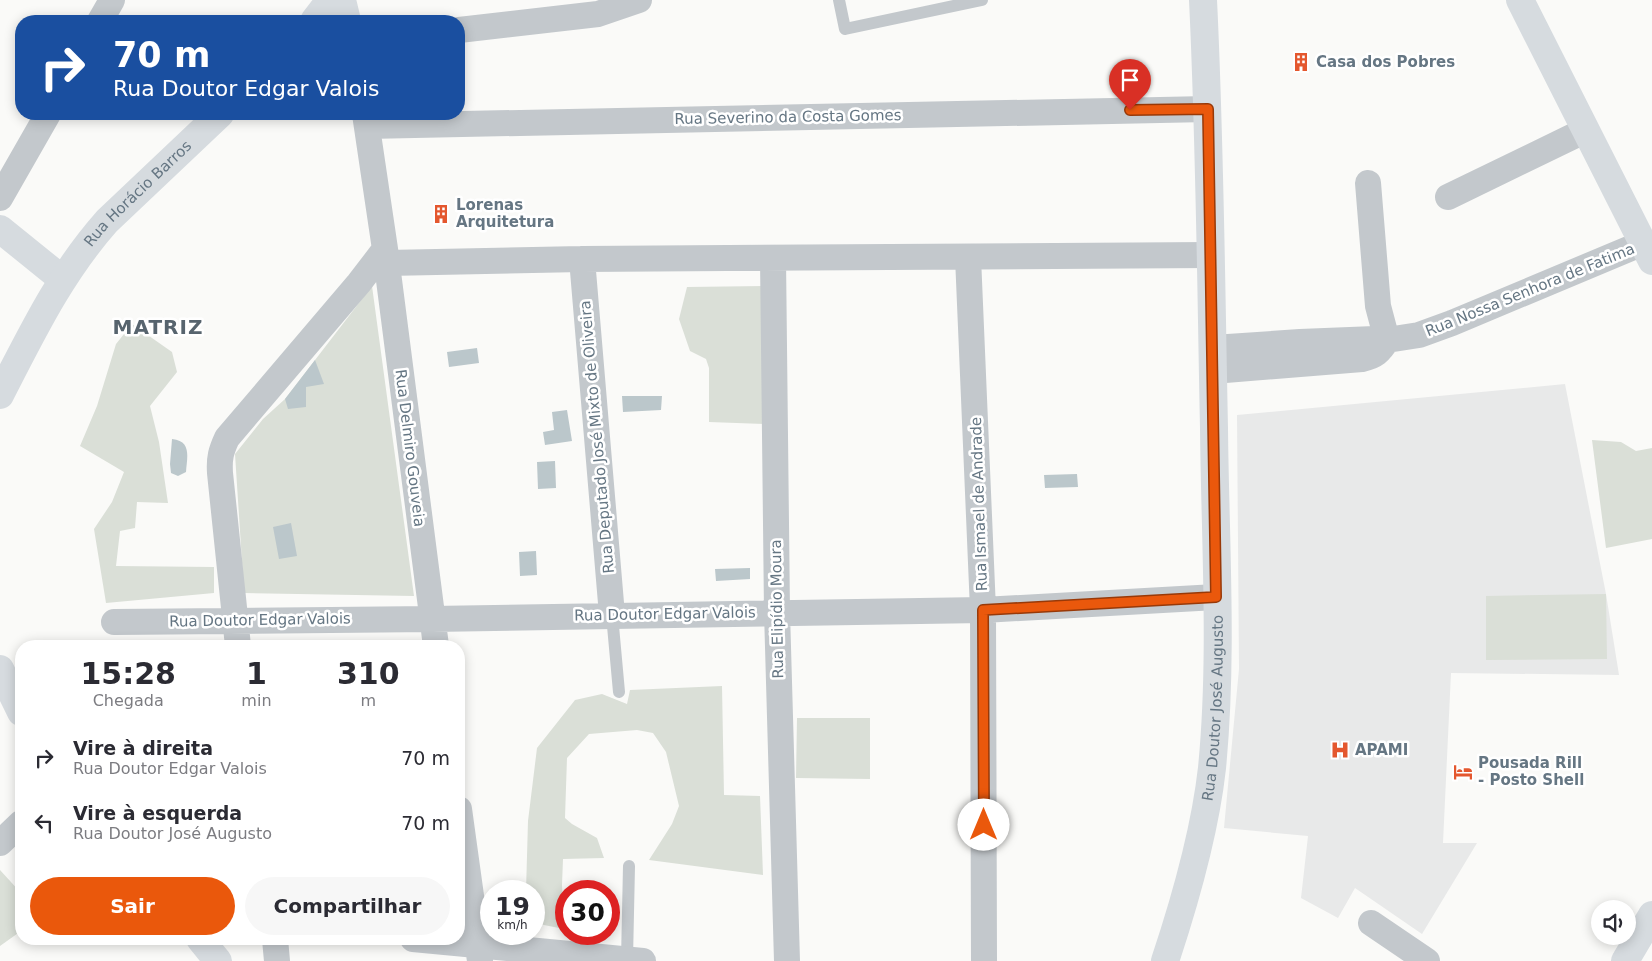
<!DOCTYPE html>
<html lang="pt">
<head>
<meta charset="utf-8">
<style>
	body { margin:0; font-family:"DejaVu Sans",sans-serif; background:#f7f7f7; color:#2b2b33; height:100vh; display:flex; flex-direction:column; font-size:19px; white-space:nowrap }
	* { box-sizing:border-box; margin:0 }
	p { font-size:16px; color:#7c7c81 }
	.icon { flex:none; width:28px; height:28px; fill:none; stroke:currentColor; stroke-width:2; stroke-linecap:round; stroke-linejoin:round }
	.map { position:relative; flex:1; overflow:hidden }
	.details { position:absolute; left:15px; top:640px; width:450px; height:305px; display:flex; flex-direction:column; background:#fff; border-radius:20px; box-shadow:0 2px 12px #0003 }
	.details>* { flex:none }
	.guide { position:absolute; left:15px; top:15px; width:450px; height:105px; border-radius:20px; box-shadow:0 2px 12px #0003; background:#1a4fa0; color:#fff; overflow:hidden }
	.tools { position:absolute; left:1591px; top:900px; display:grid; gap:10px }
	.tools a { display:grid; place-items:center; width:45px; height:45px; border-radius:50%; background:#fff; box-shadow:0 2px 12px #0003; font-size:25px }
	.speed { position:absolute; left:480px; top:880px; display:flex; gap:10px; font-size:25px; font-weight:700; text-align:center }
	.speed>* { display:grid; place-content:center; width:65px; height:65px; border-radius:50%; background:#fff; box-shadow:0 2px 12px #0003; line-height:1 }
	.speed small { font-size:12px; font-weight:400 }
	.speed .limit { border:8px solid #d22; background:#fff; color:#111 }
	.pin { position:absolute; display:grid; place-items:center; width:42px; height:42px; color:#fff; margin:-51px -21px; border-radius:50% 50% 50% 0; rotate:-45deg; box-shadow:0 0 5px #0007 }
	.pin .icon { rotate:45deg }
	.me { position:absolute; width:55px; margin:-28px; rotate:0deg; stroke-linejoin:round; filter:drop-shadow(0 0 4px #0008) }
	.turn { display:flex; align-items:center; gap:18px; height:105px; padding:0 15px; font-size:22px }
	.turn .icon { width:65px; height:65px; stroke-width:2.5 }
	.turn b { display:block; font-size:35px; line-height:42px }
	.eta { display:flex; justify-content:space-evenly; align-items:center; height:85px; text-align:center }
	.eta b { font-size:30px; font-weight:700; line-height:35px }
	.cta { display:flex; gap:10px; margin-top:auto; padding:10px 15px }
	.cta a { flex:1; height:58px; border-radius:30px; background:#ea580c; color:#fff; font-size:20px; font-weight:700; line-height:58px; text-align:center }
	.cta a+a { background:#f7f7f7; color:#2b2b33 }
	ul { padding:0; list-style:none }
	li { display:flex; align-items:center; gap:15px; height:65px; padding:0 15px }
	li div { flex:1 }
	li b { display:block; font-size:19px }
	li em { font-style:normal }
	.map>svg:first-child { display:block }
	.built { fill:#e8e9e9 }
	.green { fill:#dadfd7 }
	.water { fill:#bbc7cb }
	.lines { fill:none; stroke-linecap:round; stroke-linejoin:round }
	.lane { stroke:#c3c8cc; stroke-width:12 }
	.street { stroke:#c3c8cc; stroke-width:26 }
	.secondary { stroke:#d6dbdf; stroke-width:28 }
	.primary { stroke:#d6dbdf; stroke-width:28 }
	.route-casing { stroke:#983908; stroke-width:12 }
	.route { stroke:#ea580c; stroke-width:9 }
	.labels { text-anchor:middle; stroke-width:5; stroke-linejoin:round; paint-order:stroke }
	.poi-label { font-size:15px; font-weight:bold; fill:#657683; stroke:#fff; text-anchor:start }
	.street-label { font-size:15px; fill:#657683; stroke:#fff }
	.district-label { font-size:20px; font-weight:bold; letter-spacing:1px; fill:#57646e; stroke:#fff }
</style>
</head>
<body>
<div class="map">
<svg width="1652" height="961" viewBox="0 0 1652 961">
	<rect width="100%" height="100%" fill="#fafaf8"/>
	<path class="built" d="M1565,384L1606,594L1619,675L1451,673L1443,843H1477L1422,934L1355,888L1338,918L1301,898L1308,836L1224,828L1239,669L1237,415Z"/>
	<path class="green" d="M372,286L414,596L244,593L235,454L263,419L285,399Z
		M764,286L765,424L709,422V368L706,359L690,351L679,319L687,287Z
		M132,324L172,352L177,372L150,406L159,442L168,503L137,502L135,528L120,531L116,566L214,567V593L106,603L94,529L112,502L124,472L80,446L97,406L116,344Z
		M1592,440L1621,442L1636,451L1652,448V539L1606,548Z
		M1606,594L1607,659L1486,660V596Z
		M722,686L724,795L760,796L763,875L649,860L672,824L679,806L666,752L653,733L637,730L589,734L567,758L565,818L572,824L597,838L604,858L563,859L562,885L564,929L534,923V891H526L528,821L537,748L575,700L602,694L627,704L630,690Z
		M797,718H870V779L796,778Z
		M0,870L21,893V931L0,946Z"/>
	<path class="water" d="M477,348L479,363L449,367L447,352Z
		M315,360L324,384L306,387V407L288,409L285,399Z
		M622,396H662L661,410L623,412Z
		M567,410L572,441L545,445L543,432L554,430L552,412Z
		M172,439C192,441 187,457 186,472L178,476L171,473L170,464Z
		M555,461L556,488L538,489L537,462Z
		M1077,474L1078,487L1045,488L1044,475Z
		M291,523L297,556L279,559L273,527Z
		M536,551L537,575L520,576L519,552Z
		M750,568V579L716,581L715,569Z"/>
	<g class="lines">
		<path class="lane" d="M839,0L845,29L982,0
			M612,615L619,692
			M627,959L629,866"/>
		<path class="street" d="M100,21L112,0
			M459,30L598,14L639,0
			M365,114L385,249L436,646
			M367,126L1208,109
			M1368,183L1378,306L1387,340
			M1448,197L1586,130
			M0,198L48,114
			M968,257L983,610L984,961
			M773,258L777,612L787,961
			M582,259L612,615
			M387,263L582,259L1210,255
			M1213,348L1300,342L1375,339L1387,340L1419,335L1452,323L1643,243
			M1213,371L1362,359C1375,356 1380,352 1387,340
			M114,622L432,619L983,610L1216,597
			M238,646L220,473C219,458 221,451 227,438L359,283L385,249
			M459,809L480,961
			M0,843L21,823
			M1371,923L1427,961
			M275,939L277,961
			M413,939L643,961"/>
		<g class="secondary">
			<path d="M342,0L347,21"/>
			<path d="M1520,0L1652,261"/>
			<path d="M314,21L330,0"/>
			<path d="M0,229L62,279"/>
			<path id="s1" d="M0,395C32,333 60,274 107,221L220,114"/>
			<path d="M0,669L21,712"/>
			<path d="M200,939L218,961"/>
			<path id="s2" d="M1165,961C1185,901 1205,831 1212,768C1223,655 1215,540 1214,428C1211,285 1210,142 1203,0"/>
		</g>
		<path class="primary" d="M1625,961L1652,915"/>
	</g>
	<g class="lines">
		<g class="route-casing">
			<path id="route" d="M984,825L983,610L1216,597L1208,109L1130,110"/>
		</g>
		<use href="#route" class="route"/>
	</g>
	<defs>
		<g id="building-bare" transform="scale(1.5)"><path d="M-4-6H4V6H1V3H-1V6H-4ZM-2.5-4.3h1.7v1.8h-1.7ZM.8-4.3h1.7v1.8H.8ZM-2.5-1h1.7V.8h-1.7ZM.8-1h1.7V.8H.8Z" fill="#e4572e" stroke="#fff" stroke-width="2.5" paint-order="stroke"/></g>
		<g id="hospital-bare" transform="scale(1.5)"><path d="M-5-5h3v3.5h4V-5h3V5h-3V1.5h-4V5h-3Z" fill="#e4572e" stroke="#fff" stroke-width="2.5" paint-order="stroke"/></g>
		<g id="hotel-bare" transform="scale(1.5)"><path d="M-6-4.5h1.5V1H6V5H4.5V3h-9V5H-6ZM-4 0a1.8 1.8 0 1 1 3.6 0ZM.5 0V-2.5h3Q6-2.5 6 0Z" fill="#e4572e" stroke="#fff" stroke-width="2.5" paint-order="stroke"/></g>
	</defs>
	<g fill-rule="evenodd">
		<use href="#building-bare" x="1301" y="62"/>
		<use href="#building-bare" x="441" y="214"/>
		<use href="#hospital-bare" x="1340" y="750"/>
		<use href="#hotel-bare" x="1463" y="772"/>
	</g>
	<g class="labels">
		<g class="poi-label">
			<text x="1316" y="67">Casa dos Pobres</text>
			<text x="456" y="210">Lorenas<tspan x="456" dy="17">Arquitetura</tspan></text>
			<text x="1355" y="755">APAMI</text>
			<text x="1478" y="768">Pousada Rill<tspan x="1478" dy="17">- Posto Shell</tspan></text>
		</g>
		<g class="street-label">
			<text transform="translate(788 117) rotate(-1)" y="5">Rua Severino da Costa Gomes</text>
			<text dy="5" stroke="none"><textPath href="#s1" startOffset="246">Rua Horácio Barros</textPath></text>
			<text transform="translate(1530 290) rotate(-22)" y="5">Rua Nossa Senhora de Fatima</text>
			<text transform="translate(597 437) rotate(-95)" y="5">Rua Deputado José Mixto de Oliveira</text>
			<text transform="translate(410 448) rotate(83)" y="5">Rua Delmiro Gouveia</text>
			<text transform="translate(979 504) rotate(-92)" y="5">Rua Ismael de Andrade</text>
			<text transform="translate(777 609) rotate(-91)" y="5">Rua Elipídio Moura</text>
			<text transform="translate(665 614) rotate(-1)" y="5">Rua Doutor Edgar Valois</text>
			<text transform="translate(260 620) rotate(-1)" y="5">Rua Doutor Edgar Valois</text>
			<text dy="5" stroke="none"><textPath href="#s2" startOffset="259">Rua Doutor José Augusto</textPath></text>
		</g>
		<g class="district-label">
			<text x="158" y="334">MATRIZ</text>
		</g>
	</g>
</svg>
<div class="tools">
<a><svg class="icon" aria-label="sound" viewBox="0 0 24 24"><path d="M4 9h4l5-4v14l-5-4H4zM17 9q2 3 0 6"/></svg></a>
</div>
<div class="speed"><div>19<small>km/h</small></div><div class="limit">30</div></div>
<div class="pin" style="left:1130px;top:110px;background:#d93025"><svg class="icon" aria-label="arrive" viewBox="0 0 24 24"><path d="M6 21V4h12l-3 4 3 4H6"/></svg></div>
<svg class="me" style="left:984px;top:825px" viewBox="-20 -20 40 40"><circle r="19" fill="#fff"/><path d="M0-13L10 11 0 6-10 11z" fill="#ea580c"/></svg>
<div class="guide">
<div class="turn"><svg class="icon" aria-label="right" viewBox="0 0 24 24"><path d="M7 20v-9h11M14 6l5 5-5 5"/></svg><div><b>70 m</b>Rua Doutor Edgar Valois</div></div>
</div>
<section class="details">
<div class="eta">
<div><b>15:28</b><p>Chegada</p></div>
<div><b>1</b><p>min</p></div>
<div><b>310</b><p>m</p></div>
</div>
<ul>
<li><svg class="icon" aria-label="right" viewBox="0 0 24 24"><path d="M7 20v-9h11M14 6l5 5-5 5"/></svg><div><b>Vire à direita</b><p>Rua Doutor Edgar Valois</p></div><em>70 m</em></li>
<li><svg class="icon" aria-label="left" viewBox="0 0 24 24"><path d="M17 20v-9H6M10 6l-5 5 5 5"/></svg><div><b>Vire à esquerda</b><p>Rua Doutor José Augusto</p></div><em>70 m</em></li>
</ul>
<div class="cta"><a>Sair</a><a>Compartilhar</a></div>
</section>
</div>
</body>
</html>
